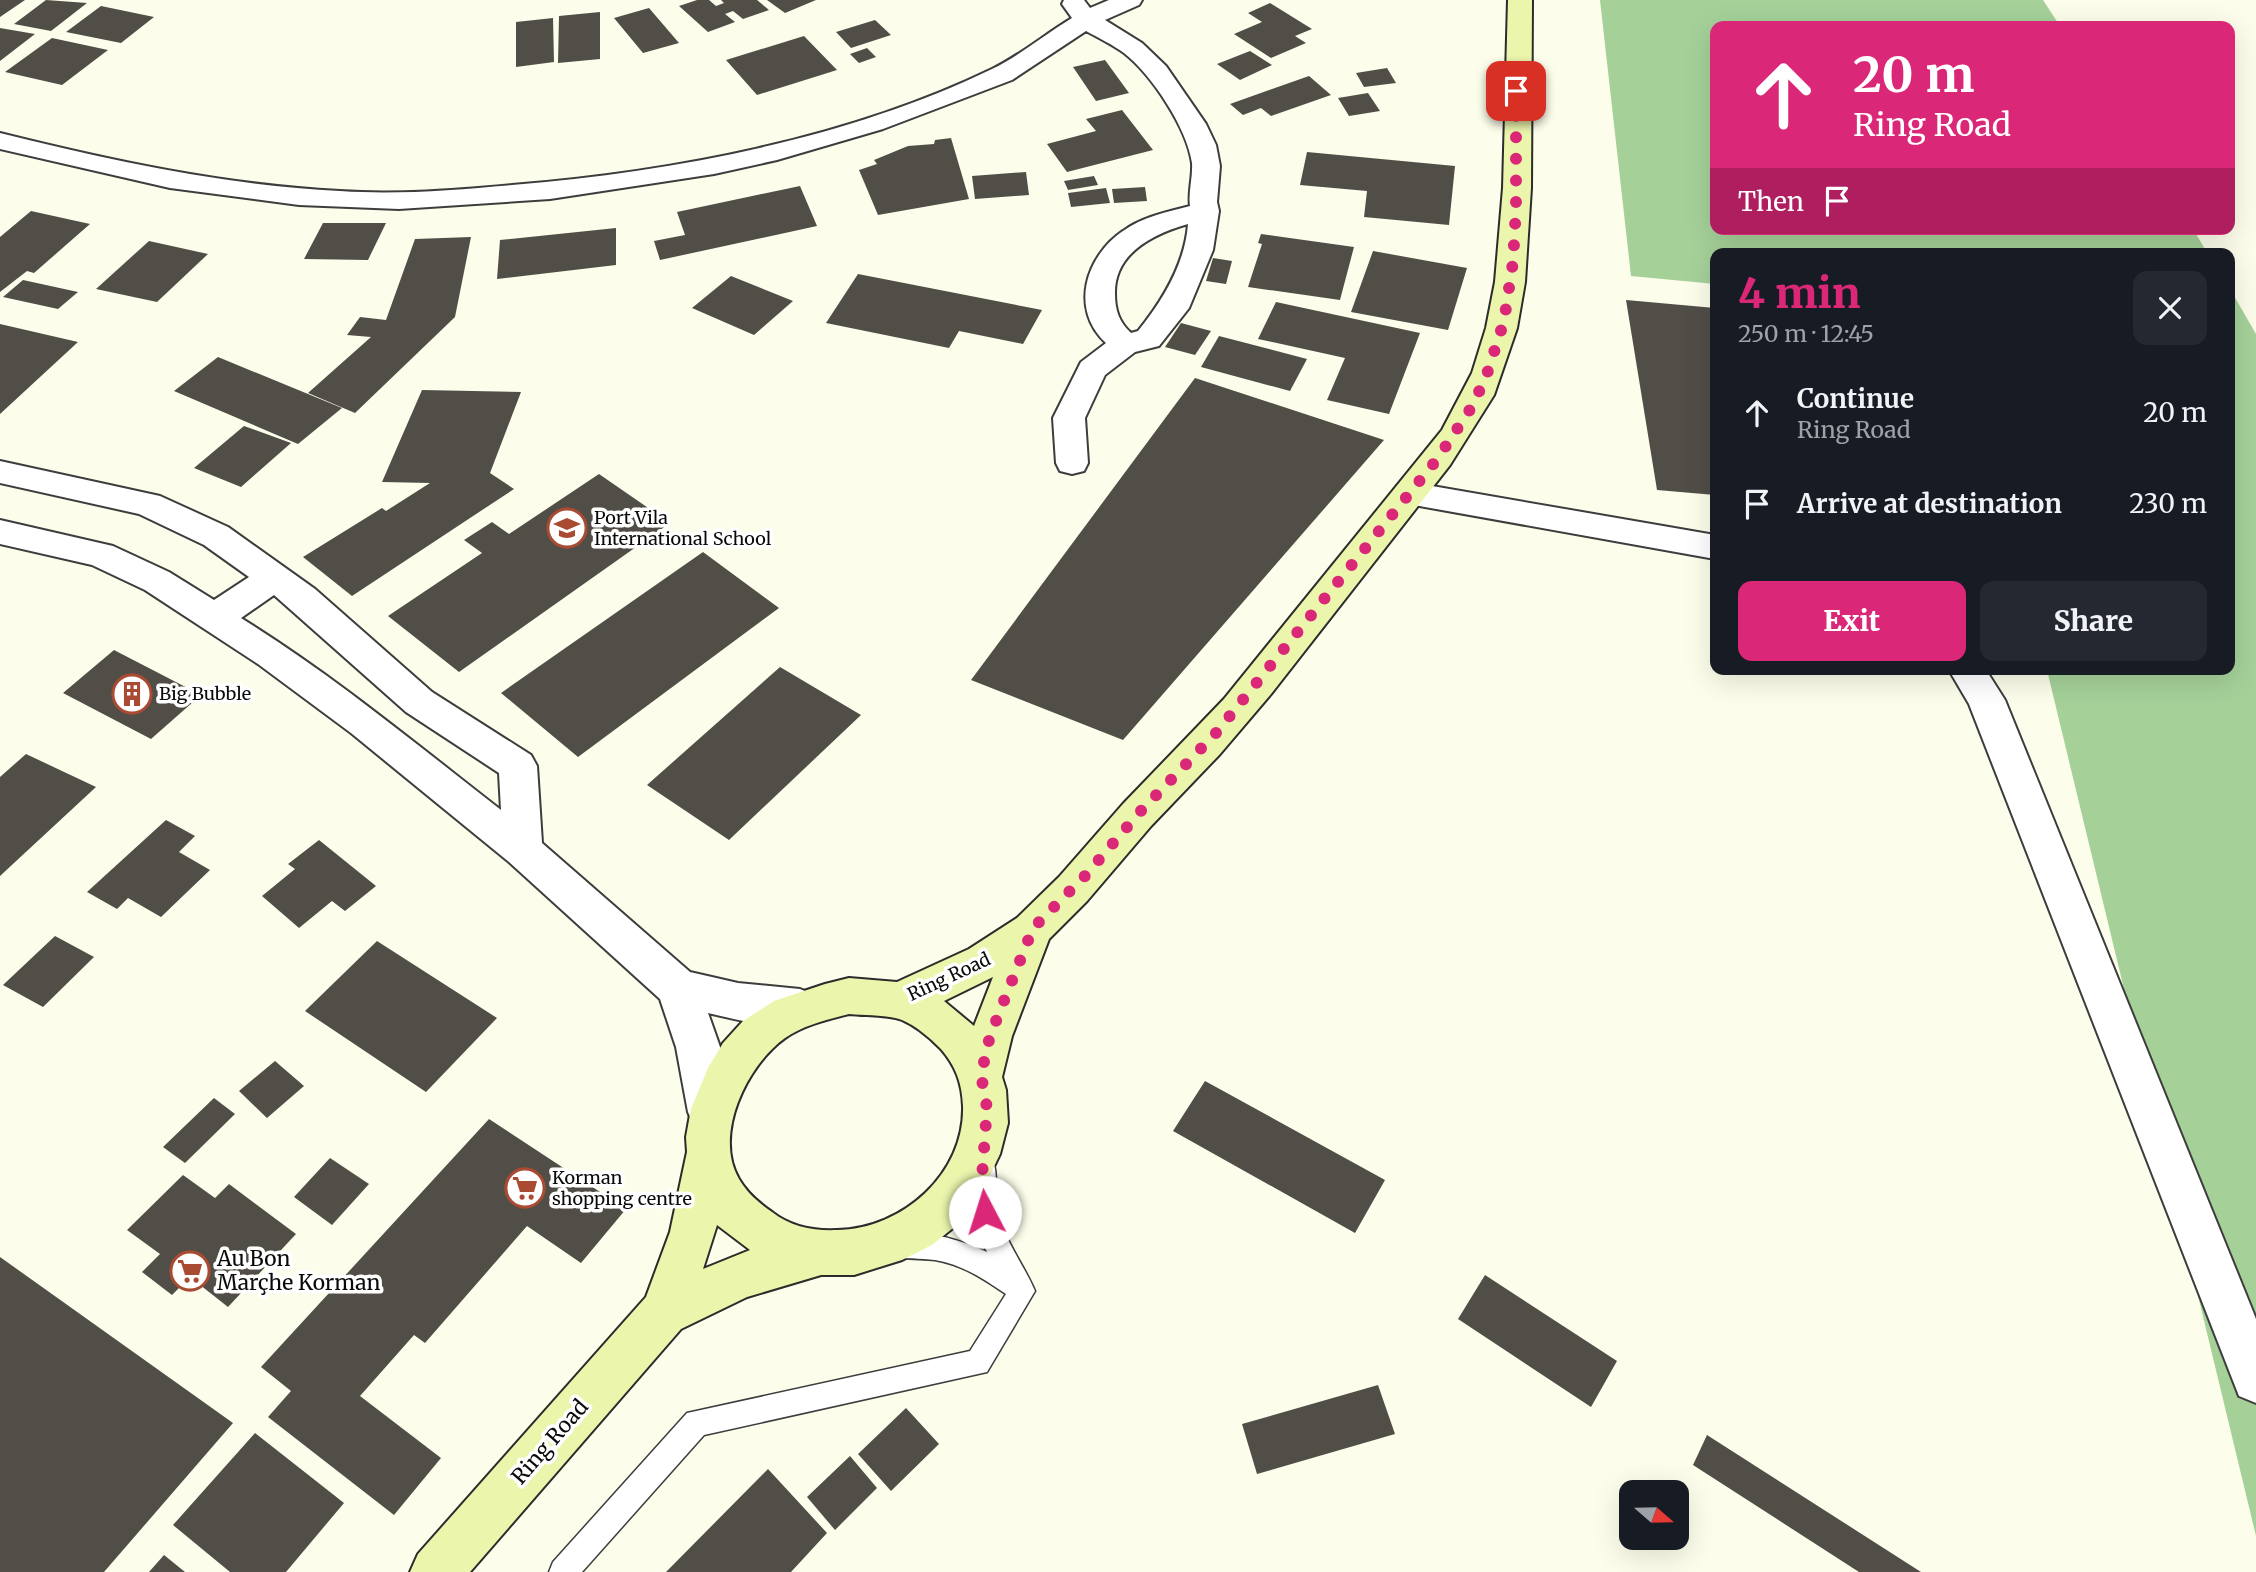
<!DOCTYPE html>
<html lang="en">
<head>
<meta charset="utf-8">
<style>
	body { margin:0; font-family:Merriweather,serif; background:#242831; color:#f1f3f6; height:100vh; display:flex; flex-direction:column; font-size:26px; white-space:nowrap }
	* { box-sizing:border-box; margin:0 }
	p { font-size:23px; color:#9ea1a6 }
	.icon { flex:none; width:38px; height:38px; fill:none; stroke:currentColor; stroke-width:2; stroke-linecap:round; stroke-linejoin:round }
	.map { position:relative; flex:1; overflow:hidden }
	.panel { position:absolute; left:1710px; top:248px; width:525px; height:427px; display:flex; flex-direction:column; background:#171b24; border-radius:14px; box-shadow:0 7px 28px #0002 }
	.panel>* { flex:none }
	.top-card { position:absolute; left:1710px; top:21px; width:525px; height:214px; border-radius:14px; box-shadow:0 7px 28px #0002; background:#db2777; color:#fff; overflow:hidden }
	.needle { width:46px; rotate:110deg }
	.tools { position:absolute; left:1619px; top:1480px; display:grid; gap:14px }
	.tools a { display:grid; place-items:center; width:70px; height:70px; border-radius:14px; background:#171b24; box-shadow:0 7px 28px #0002; font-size:35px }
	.pin { position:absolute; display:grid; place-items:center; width:60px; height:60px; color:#fff; margin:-30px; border-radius:14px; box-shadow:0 4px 10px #0006 }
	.me { position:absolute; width:77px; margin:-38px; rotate:355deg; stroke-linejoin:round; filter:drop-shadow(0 0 5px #0008) }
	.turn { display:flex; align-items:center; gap:24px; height:147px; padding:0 28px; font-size:32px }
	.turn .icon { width:91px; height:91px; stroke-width:2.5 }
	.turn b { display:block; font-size:49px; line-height:60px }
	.then { display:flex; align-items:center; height:66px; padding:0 28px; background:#0003; gap:14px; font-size:26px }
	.round { display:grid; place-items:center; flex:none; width:74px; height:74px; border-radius:14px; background:#242831 }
	.head { display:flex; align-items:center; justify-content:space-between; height:119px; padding:0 28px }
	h1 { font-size:42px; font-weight:800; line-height:52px; color:#db2777 }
	.primary-button { display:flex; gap:14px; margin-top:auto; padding:14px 28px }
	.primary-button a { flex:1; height:80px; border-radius:14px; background:#db2777; color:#fff; font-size:28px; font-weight:800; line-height:80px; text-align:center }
	.primary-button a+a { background:#242831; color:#f1f3f6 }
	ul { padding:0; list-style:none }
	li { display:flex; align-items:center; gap:21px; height:91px; padding:0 28px }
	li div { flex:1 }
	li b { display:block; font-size:26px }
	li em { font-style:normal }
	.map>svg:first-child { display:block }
	.forest { fill:#a5d199 }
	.building { fill:#514e48 }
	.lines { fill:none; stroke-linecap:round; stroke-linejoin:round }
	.lane-casing { stroke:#3d3d3d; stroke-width:3 }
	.street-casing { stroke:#3d3d3d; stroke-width:4 }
	.secondary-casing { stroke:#2c2c2c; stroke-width:4 }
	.lane { fill:#fff; fill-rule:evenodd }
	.street { fill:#fff; fill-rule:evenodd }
	.secondary { fill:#ebf5ac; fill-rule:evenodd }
	.route { stroke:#db2777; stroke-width:12; stroke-dasharray:0 21.6 }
	.labels { text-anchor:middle; stroke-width:7; stroke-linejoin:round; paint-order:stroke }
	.poi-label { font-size:18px; fill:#0a0a0a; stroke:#fff; text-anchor:start }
	.street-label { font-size:18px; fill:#0a0a0a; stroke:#fff }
	.near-poi-label { font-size:21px; fill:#0a0a0a; stroke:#fff; text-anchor:start }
	.near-street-label { font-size:21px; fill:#0a0a0a; stroke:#fff }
</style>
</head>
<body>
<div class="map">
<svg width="2256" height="1572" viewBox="0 0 2256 1572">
	<rect width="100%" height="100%" fill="#fcfdea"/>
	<path class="forest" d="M1600,0H2043L2060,26H1715V229H2193L2208,254H1715V284L1631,276Z
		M2230,289L2256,334V1536L2047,670H2230Z"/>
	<path class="building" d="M0,0H25L0,17Z
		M46,0L87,3L51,31L14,24Z
		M697,0H709L716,6L724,3L721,0H757L769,10L743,19L733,11L725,14L735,22L708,32L679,6Z
		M767,0H816L785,13Z
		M1270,3L1312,29L1295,36L1306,43L1271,58L1234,34L1262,22L1248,13Z
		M101,6L154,17L121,43L66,32Z
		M649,8L679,43L643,53L614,18Z
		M600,12V59L558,63L559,16Z
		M553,18L554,62L516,67V22Z
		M875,20L891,35L851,48L836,32Z
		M0,28L35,34L0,61Z
		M804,36L837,70L757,95L726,60Z
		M52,38L108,50L62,85L5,72Z
		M867,48L876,57L859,63L850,54Z
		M1250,51L1272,65L1240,80L1217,64Z
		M1105,60L1129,93L1096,101L1073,67Z
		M1387,68L1396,83L1364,87L1356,73Z
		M1309,76L1331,95L1271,116L1261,108L1243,115L1230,104Z
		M1368,93L1380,111L1349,116L1338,98Z
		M1122,110L1153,150L1067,172L1047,144L1096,131L1086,119Z
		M951,138L969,199L878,215L859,170L877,164L874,160L908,146L934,144L935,140Z
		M1307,152L1455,166L1449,225L1364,217L1367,191L1300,185Z
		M1026,172L1029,195L975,199L972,176Z
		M1094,176L1098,185L1068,190L1064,181Z
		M800,186L817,226L660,260L654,241L685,235L677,212Z
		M1145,187L1147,201L1114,203L1112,189Z
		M1106,188L1110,203L1071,207L1068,193Z
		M31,211L90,224L34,273L27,271L0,292V237Z
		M323,223H386L368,260L304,259Z
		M616,228V265L497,279L500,240Z
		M1261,234L1354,247L1340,300L1248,287L1262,244L1258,243Z
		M471,237L455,317L355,413L308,393L371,337L347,335L360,317L386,320L415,239Z
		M149,241L208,254L157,302L96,289Z
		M1373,251L1467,268L1448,330L1351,312Z
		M1213,258L1232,261L1226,284L1206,281Z
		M858,274L1042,310L1023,344L959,331L949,348L826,323Z
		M731,276L793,301L754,335L692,308Z
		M23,280L78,292L58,309L3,297Z
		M1626,300L1715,308V495L1657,490Z
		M1276,302L1420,333L1389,414L1327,400L1345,358L1258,339Z
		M1181,323L1211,331L1195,355L1165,347Z
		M0,324L78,342L0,414Z
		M1219,336L1307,359L1290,391L1201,367Z
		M218,357L342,408L298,444L174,391Z
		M1195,378L1384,440L1123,740L971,680Z
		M422,390L521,392L490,473L514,489L352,596L303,557L382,508L386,511L430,483L382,482Z
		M244,426L291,443L241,487L194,468Z
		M599,474L670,523L459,672L388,616L482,553L464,540L492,522L509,534Z
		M703,552L779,608L578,757L501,693Z
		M114,650L201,695L151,739L63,693Z
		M780,667L861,715L729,840L647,785Z
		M26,754L96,787L0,876V777Z
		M166,820L195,836L179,852L210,870L161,917L128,898L117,909L87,892Z
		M319,840L376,886L345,911L332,901L299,928L262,896L295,869L288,864Z
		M55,936L94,957L43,1007L3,985Z
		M377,941L497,1018L426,1092L305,1011Z
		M275,1061L304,1086L267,1118L239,1091Z
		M1205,1081L1385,1180L1355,1233L1173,1131Z
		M214,1098L235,1114L185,1163L163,1147Z
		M489,1119L626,1209L581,1263L527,1226L425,1343L414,1335L360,1396L441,1458L394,1515L268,1417L291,1391L261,1367Z
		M330,1158L369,1184L332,1225L294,1197Z
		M183,1175L215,1198L229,1184L296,1234L228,1307L190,1277L172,1295L142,1272L160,1254L127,1230Z
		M0,1257L233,1423L104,1572H0Z
		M1485,1275L1617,1361L1591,1407L1458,1319Z
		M1378,1385L1395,1434L1257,1474L1242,1424Z
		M906,1408L939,1444L891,1491L858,1454Z
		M255,1433L344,1503L286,1572H230L173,1525Z
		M1707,1435L1921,1572H1859L1693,1465Z
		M850,1456L877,1488L835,1530L807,1497Z
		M768,1469L827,1533L791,1572H666Z
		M164,1555L185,1572H149Z"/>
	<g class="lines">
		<g class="lane-casing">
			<path id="lane" d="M982,1151L991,1154C999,1172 994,1195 999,1215C1006,1243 1024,1265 1035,1291L987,1372L704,1435L582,1572H549L553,1562L687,1413L970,1351L1006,1294C982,1278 963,1265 935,1260C920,1258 904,1260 890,1255L886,1246L890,1237C919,1226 960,1240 987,1252C975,1225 960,1183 973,1154Z"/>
		</g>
		<g class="street-casing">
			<path id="street" d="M1064,0H1084L1090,8L1109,0H1142L1139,5L1105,20L1142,43L1166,66L1206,124L1216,145L1220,166L1217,202L1219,211L1213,250L1189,308L1159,346L1135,352L1105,375L1085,418L1088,463L1084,471L1072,474L1060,471L1056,463L1053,418L1081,362L1106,343C1069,309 1086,256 1123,231C1142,217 1167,212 1190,206C1188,192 1193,177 1192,163C1187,128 1152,75 1124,53C1113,45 1099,38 1086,31L1012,80L883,129L777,160L714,174L550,199L399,209L299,205L170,188L0,149V133C112,161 224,185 340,191C397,195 455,190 512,185C672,172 847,139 992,69C1021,55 1045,34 1072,18L1062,4ZM1188,224C1185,264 1163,300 1138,331L1131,333C1119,322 1115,310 1115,294C1114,253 1153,234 1188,224Z
				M0,461L160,496L228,527L315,589L432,692L531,755L537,766L542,843L690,972L738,983L800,989L815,995L821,1008L815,1021C783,1033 740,1020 708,1013L720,1047L732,1112L726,1126L710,1132L694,1126L688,1112L676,1047L660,999L509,862L351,733L258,664L145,590L92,565L0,544V520L113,546L169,572L214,600L249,577L204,545L139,514L0,483ZM274,595L406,712L499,773L501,810C416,744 333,675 241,618Z
				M1409,482L1715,535V559L1397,502L1392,494L1397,486Z
				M1949,670H1986L2005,700L2256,1319V1403L2239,1396L1969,704Z"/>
		</g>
		<g class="secondary-casing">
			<path id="secondary" d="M1508,0H1532L1531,188L1525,282L1517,328L1494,395L1450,465L1271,694L1220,754L1151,826L1087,901L1049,939L1012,1036L1002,1077L1006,1090L1008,1123L1000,1154L979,1198L958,1224L932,1245L902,1260L854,1275H821L747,1297L681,1329L470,1572H410L418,1554L646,1297L670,1232L687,1152L686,1137L691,1109L708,1068L723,1043L743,1021L774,1001L825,984L849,978L897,982L969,949L1017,918L1059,877L1123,804L1224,699L1442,430L1472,373L1486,328L1495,282L1503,188ZM993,977L974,1026L944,1001ZM849,1014C866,1016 886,1014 902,1020C916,1026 929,1037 940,1048C956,1066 962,1083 963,1106C965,1173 903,1229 837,1230C814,1231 791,1227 772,1212C759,1203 747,1193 739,1179C713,1135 747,1065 785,1038C804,1025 826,1020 849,1014ZM717,1225L750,1250L703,1269Z"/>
		</g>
		<use href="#lane" class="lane"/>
		<use href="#street" class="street"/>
		<use href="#secondary" class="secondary"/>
	</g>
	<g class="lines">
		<path class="route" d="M985,1212L982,1177L987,1108L981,1075L990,1036L1033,928L1085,876L1139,813L1216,733L1438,458L1473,405L1487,374L1504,321L1513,262L1516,208V91"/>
	</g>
	<defs>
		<g id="school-ring" transform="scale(2.0125)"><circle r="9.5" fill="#fff" stroke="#a94b33" stroke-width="1.5"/><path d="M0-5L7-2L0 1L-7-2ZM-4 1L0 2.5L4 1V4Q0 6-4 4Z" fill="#a94b33"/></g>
		<g id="building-ring" transform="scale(2.0125)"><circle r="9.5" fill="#fff" stroke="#a94b33" stroke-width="1.5"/><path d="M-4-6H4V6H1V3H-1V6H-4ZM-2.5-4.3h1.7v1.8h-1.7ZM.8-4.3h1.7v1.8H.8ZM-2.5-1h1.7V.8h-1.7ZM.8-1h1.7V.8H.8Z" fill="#a94b33"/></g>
		<g id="supermarket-ring" transform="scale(2.0125)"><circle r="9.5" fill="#fff" stroke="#a94b33" stroke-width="1.5"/><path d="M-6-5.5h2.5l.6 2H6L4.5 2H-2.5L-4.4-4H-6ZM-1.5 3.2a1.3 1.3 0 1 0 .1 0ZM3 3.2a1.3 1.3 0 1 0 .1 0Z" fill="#a94b33"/></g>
	</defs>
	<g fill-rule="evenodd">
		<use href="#school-ring" x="567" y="528"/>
		<use href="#building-ring" x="132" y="694"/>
		<use href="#supermarket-ring" x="525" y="1188"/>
		<use href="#supermarket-ring" x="190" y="1271"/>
	</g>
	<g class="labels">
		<g class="poi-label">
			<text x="594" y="524">Port Vila<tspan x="594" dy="21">International School</tspan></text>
			<text x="159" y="700">Big Bubble</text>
			<text x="552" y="1184">Korman<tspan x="552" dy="21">shopping centre</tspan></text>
		</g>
		<g class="street-label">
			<text transform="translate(949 977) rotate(-25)" y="6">Ring Road</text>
		</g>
		<g class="near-poi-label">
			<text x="217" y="1266">Au Bon<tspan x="217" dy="24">Marçhe Korman</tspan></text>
		</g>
		<g class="near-street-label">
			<text transform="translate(550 1442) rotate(-49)" y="7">Ring Road</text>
		</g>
	</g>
</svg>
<div class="tools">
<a><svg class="needle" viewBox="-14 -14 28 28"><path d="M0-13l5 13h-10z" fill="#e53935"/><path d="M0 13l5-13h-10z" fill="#9ea1a6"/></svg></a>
</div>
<div class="pin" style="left:1516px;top:91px;background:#d93025"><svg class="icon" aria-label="arrive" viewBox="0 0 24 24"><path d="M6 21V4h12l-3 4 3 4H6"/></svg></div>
<svg class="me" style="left:985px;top:1212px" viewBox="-20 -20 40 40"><circle r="19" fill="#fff"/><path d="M0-13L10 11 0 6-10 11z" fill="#db2777"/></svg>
<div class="top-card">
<div class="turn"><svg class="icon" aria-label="ahead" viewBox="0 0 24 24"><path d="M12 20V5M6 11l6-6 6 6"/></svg><div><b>20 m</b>Ring Road</div></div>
<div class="then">Then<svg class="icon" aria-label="arrive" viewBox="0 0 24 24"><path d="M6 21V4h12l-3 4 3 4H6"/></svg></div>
</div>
<section class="panel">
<div class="head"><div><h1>4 min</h1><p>250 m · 12:45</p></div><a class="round"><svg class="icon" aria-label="close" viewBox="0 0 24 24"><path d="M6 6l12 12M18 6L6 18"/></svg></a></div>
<ul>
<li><svg class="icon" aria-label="ahead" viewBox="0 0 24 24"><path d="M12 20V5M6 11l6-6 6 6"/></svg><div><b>Continue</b><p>Ring Road</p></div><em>20 m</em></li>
<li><svg class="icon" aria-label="arrive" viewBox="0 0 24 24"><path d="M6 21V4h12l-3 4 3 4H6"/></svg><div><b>Arrive at destination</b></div><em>230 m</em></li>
</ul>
<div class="primary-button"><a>Exit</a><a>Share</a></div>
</section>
</div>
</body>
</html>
